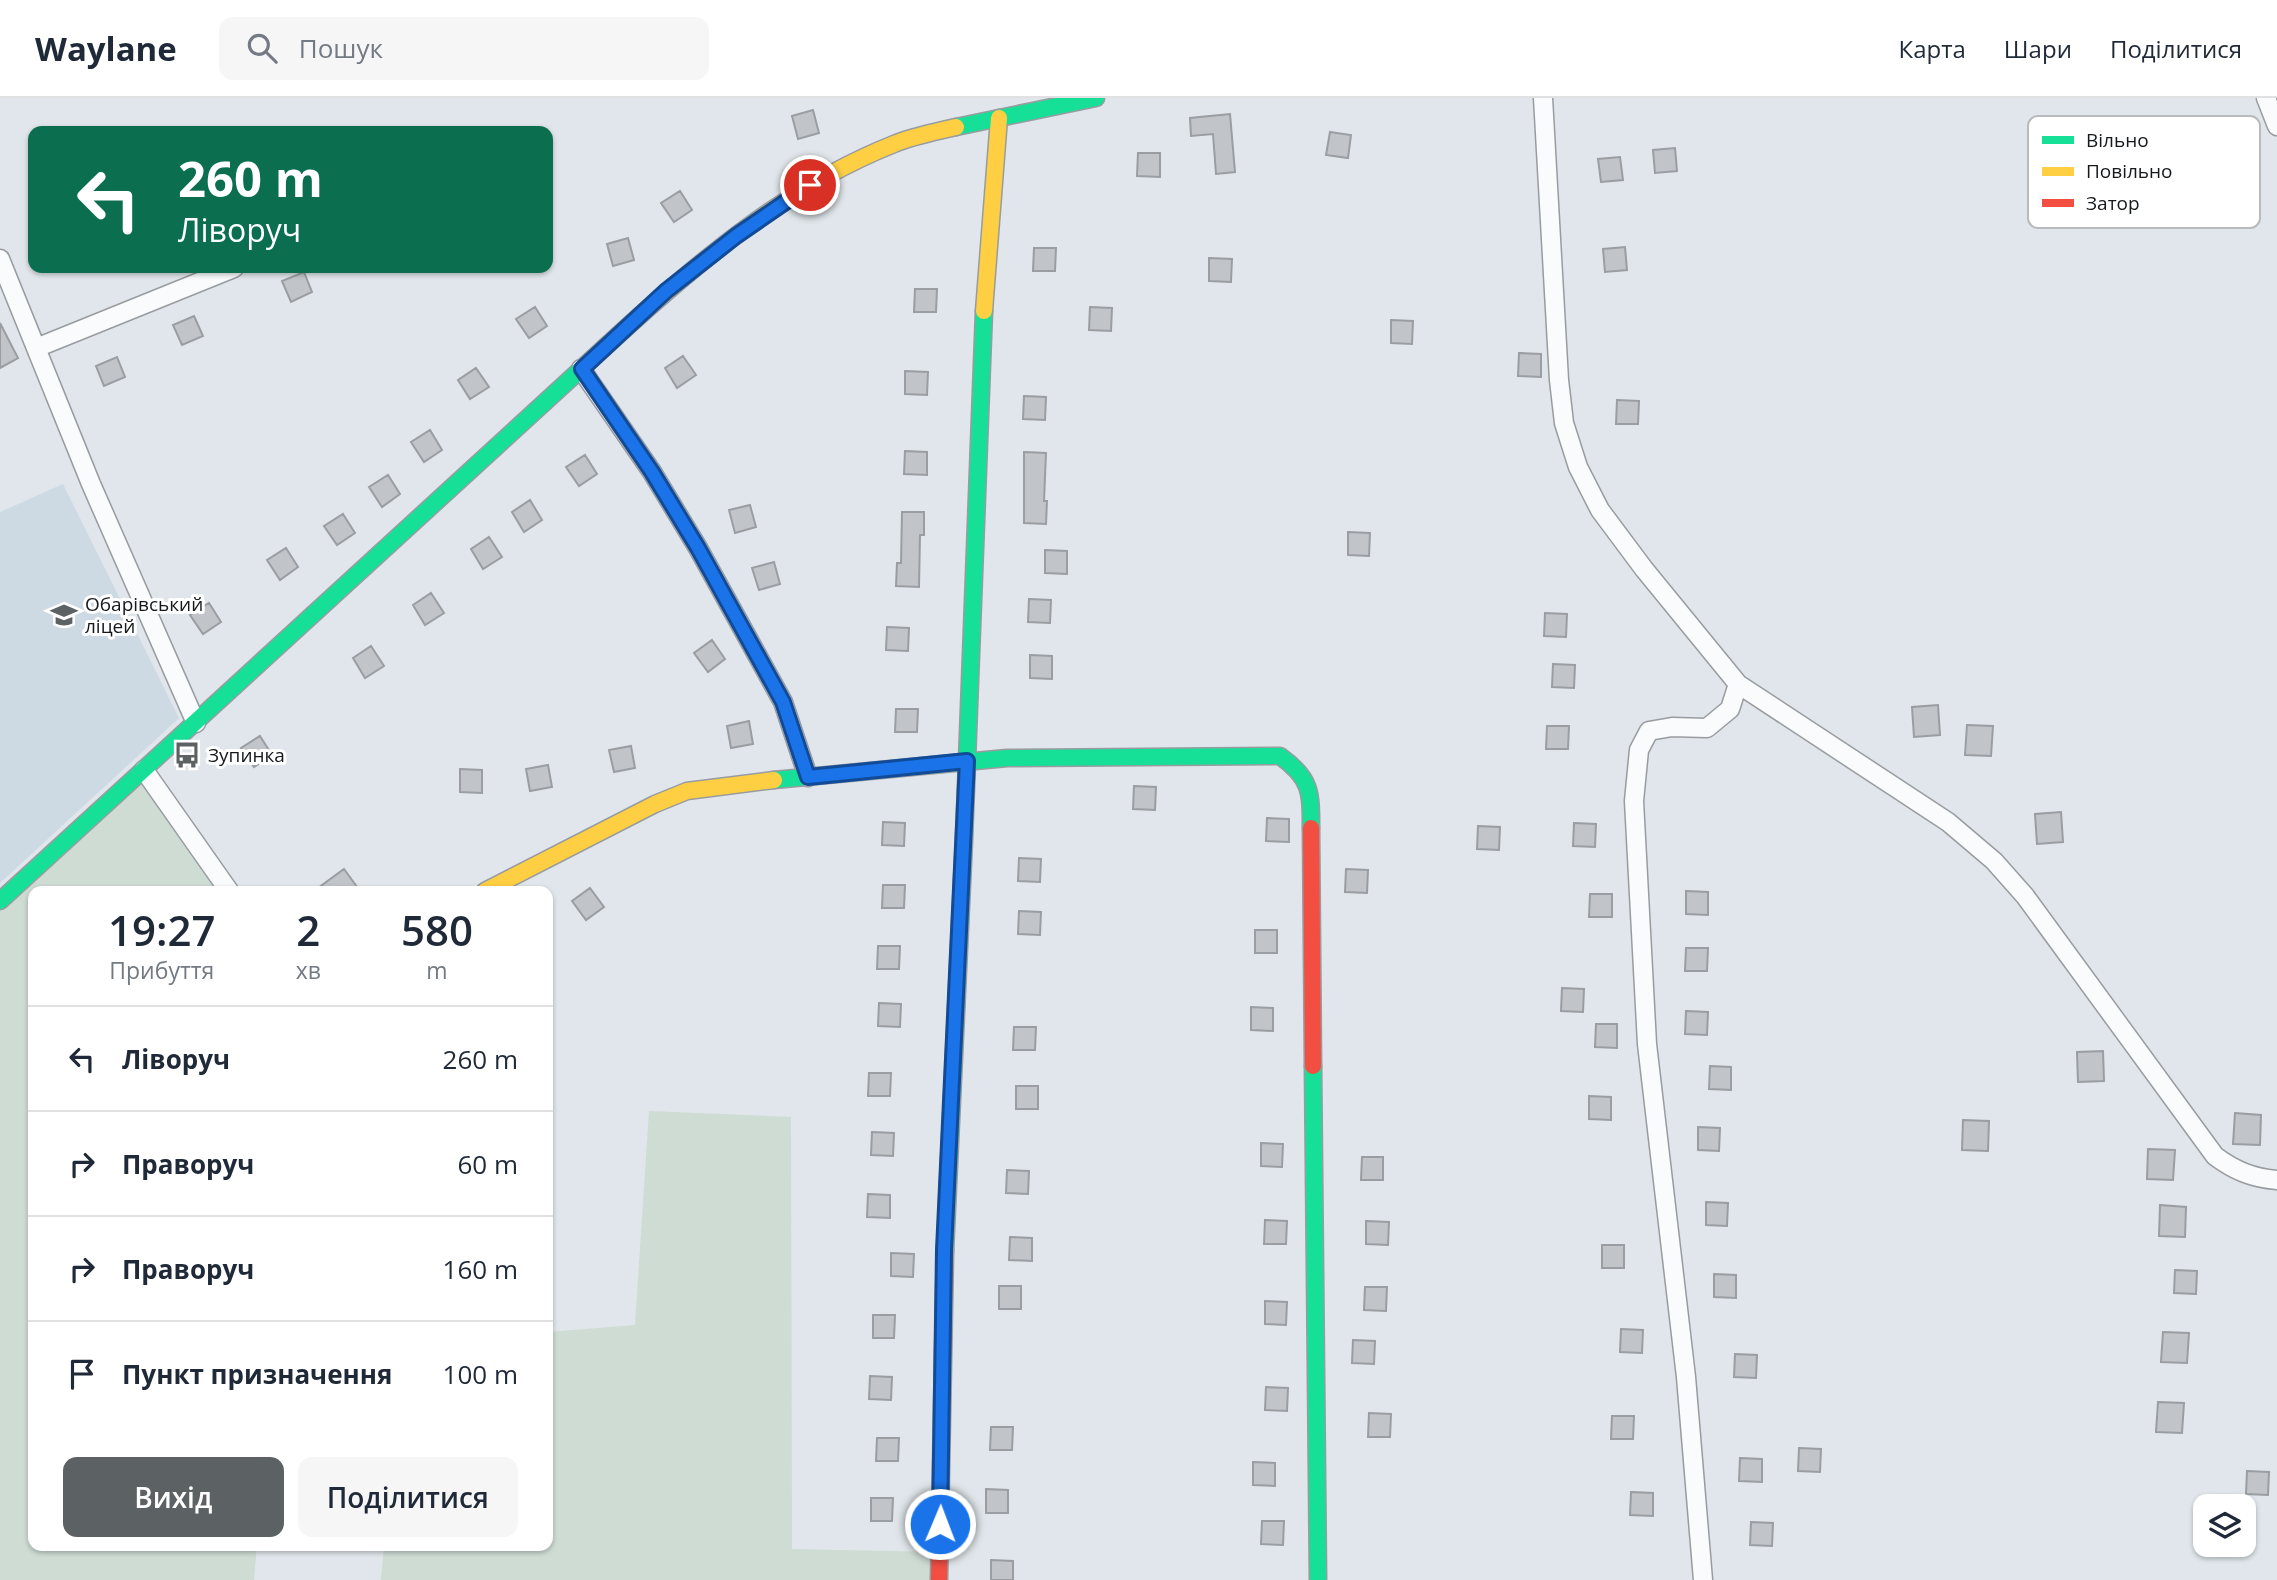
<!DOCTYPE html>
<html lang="uk">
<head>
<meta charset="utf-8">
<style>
	body { margin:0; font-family:"Open Sans",sans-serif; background:#f6f6f7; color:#1f2937; height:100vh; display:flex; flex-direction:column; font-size:26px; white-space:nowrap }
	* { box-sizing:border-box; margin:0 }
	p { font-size:23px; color:#747a83 }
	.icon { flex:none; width:38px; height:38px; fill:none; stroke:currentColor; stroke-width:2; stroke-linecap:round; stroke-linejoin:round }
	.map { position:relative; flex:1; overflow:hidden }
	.panel { position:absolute; left:28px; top:788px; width:525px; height:665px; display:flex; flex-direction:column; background:#fff; border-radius:14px; box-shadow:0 2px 5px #0004 }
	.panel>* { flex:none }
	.banner { position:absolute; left:28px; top:28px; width:525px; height:147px; border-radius:14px; box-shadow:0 2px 5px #0004; background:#0b6e4f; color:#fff; overflow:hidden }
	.tools { position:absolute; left:2193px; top:1396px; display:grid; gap:14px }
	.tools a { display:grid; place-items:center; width:63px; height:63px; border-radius:14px; background:#fff; box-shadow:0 2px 5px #0004; font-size:35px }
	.pin { position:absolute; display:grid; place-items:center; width:60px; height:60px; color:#fff; margin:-30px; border:4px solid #fff; border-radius:50%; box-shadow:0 2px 7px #0007 }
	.me { position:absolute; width:77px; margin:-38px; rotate:1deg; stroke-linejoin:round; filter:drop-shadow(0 0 5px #0008) }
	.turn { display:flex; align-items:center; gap:24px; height:147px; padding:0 35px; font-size:32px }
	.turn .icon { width:91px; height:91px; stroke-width:2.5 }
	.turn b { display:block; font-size:49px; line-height:60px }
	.eta { display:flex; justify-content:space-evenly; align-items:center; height:119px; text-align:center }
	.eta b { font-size:42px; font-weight:600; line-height:49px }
	.cta { display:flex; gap:14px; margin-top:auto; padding:14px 35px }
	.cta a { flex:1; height:80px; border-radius:14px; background:#5c6164; color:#fff; font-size:28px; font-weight:600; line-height:80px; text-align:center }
	.cta a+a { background:#f6f6f7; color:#1f2937 }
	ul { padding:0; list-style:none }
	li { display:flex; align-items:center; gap:21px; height:105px; padding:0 35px; border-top:2px solid #e0e1e3 }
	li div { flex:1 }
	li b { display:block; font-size:26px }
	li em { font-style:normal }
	header { display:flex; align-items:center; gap:42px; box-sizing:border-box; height:98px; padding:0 35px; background:#fff; border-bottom:2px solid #e0e1e3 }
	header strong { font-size:33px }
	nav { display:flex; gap:38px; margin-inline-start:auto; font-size:24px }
	.search { width:490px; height:63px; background:#f6f6f7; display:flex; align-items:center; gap:18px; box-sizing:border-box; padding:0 24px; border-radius:14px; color:#747a83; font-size:26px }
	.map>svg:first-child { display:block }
	.built { fill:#cedae3 }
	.green { fill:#cedcd4 }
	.building { fill:#c1c5c9; stroke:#9a9ea2; stroke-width:2 }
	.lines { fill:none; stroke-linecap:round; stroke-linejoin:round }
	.street-casing { stroke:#989ca0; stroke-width:21 }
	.fast-casing { stroke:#989ca0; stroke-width:19 }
	.slow-casing { stroke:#989ca0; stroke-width:19 }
	.jam-casing { stroke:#989ca0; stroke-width:19 }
	.street { stroke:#fafbfc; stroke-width:18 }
	.fast { stroke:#16e098; stroke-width:16 }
	.slow { stroke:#ffcf43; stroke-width:16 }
	.jam { stroke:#f24e42; stroke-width:16 }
	.route-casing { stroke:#114b97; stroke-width:18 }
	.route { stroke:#1a73e8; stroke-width:12 }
	.labels { text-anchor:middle; stroke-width:6; stroke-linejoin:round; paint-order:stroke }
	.poi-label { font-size:19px; fill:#15191c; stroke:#fff; text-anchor:start }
	.key { fill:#fff; stroke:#b9babb; stroke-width:2 }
	.key-label { font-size:19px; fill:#15191c }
</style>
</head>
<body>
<header>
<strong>Waylane</strong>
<div class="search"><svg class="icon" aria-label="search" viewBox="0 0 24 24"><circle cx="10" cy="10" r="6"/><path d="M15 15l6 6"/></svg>Пошук</div>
<nav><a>Карта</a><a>Шари</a><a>Поділитися</a></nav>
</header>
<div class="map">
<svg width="2277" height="1482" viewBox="0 0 2277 1482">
	<rect width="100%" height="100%" fill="#e0e6eb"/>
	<path class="built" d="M63,386L179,620L0,785V414Z"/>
	<path class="green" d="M144,672L229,793H33V1447H257L254,1482H0V803Z
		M649,1013L791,1019L792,1451L940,1454L939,1482H381L384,1447H548V1234L635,1227Z"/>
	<path class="building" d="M813,12L819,35L798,41L792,18Z
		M1230,16L1235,74L1216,76L1213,36L1191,38L1190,20Z
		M1330,34L1351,37L1348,60L1326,57Z
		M1675,50L1677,73L1655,75L1653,52Z
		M1138,55H1160V79L1137,78Z
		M1620,59L1623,82L1601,84L1598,61Z
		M680,93L692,112L674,124L661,105Z
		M628,140L634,162L613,168L607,146Z
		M1625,149L1627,172L1605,174L1603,151Z
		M1034,150H1056L1055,173H1033Z
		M1209,160L1232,161L1231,184L1209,183Z
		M304,174L312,194L291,204L282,183Z
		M915,191H937L936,214H914Z
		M535,209L547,228L529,240L516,221Z
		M1090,209L1112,210L1111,233L1089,232Z
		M194,218L203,238L182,247L173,227Z
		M1391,222L1413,223L1412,246L1391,245Z
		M0,225L18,260L0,270Z
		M1519,255L1541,256V279L1518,278Z
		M683,258L696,277L677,290L665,270Z
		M117,259L125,279L104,288L96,268Z
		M476,270L489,289L470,301L458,282Z
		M905,273L928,274L927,297L905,296Z
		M1024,298L1046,299L1045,322L1023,321Z
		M1617,302L1639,303L1638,326H1616Z
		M430,332L442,352L424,364L411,344Z
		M905,353L927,354V377L904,376Z
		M1024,354L1046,355L1044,403H1047L1046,426L1024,425Z
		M585,357L597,376L579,388L566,369Z
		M388,377L400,396L382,409L369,389Z
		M530,402L542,422L524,434L512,414Z
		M750,407L756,429L735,435L729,412Z
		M902,414H924V437H920L919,489L896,488L897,465H901Z
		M343,416L355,435L337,447L324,428Z
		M1348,434L1370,435L1369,458L1348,457Z
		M489,439L502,459L483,471L471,451Z
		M286,450L298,469L280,482L267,462Z
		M1045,452L1067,453V476L1045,475Z
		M774,464L780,486L759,492L752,470Z
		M431,495L444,515L425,527L413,507Z
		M1029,501L1051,502L1050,525L1028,524Z
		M209,505L221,524L203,536L190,517Z
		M1545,515L1567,516L1566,539L1544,538Z
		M887,529L909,530L908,553L886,552Z
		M712,542L725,561L708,574L694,555Z
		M371,548L384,568L365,580L353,560Z
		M1030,557L1052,558V581L1030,580Z
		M1553,566L1575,567L1574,590L1552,589Z
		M1938,607L1940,637L1914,639L1912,609Z
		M896,611H918L917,634H895Z
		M749,623L753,646L731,650L727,628Z
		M1967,627L1993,628L1991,658L1965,657Z
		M1547,628H1569L1568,651H1546Z
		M260,638L272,657L254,669L241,650Z
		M631,648L635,670L614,674L609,652Z
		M548,667L552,689L530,693L526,671Z
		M460,671L482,672V695L460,694Z
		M1134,688L1156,689L1155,712L1133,711Z
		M2061,714L2063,744L2037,746L2035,716Z
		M1267,720L1289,721V744L1266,743Z
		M883,724L905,725L904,748L882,747Z
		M1574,725L1596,726L1595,749L1573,748Z
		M1478,728L1500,729L1499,752L1477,751Z
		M1019,760L1041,761L1040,784L1018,783Z
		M344,771L360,793H314Z
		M1346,771L1368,772L1367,795L1345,794Z
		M883,787H905L904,810H882Z
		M590,790L604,809L586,822L572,803Z
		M1686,793L1708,794V817L1686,816Z
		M1590,796H1612V819H1589Z
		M1019,813L1041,814L1040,837L1018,836Z
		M1255,832H1277V855H1255Z
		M878,848H900L899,871H877Z
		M1686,850H1708L1707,873H1685Z
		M1562,890L1584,891L1583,914L1561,913Z
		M879,905L901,906L900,929L878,928Z
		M1251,909L1273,910V933L1251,932Z
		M1686,913L1708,914L1707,937L1685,936Z
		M1596,926H1617V950L1595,949Z
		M1014,929H1036L1035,952H1013Z
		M2103,953L2104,983L2078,984L2077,954Z
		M1710,968L1731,969V992L1709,991Z
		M869,975H891L890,998H868Z
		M1016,988H1038V1011H1016Z
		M1589,998L1611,999V1022L1589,1021Z
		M2235,1015L2261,1017L2260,1047L2233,1046Z
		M1963,1022L1989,1023L1988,1053L1962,1052Z
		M1698,1029L1720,1030L1719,1053L1698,1052Z
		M872,1034L894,1035L893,1058L871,1057Z
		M1261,1045L1283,1046L1282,1069L1261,1068Z
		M2148,1051L2175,1052L2173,1082L2147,1081Z
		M1362,1059H1383V1082H1361Z
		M1007,1072L1029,1073L1028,1096L1006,1095Z
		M868,1096L890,1097V1120L867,1119Z
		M1706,1104L1728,1105L1727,1128L1706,1127Z
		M2160,1107L2186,1109L2185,1139L2159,1138Z
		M1265,1122L1287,1123L1286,1146H1264Z
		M1366,1123L1389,1124L1388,1147L1366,1146Z
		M1010,1139L1032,1140V1163L1009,1162Z
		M1602,1147H1624V1170H1602Z
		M891,1155L914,1156L913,1179L891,1178Z
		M2175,1172L2197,1173L2196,1196L2174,1195Z
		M1714,1176L1736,1177V1200L1714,1199Z
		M999,1188H1021V1211H999Z
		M1365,1189H1387L1386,1213L1364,1212Z
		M1265,1203L1287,1204L1286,1227L1265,1226Z
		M873,1217H895L894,1240H873Z
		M1621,1231L1643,1232L1642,1255L1620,1254Z
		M2163,1234L2189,1235L2187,1265L2161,1264Z
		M1353,1242L1375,1243L1374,1266L1352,1265Z
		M1735,1256L1757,1257L1756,1280L1734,1279Z
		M870,1278L892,1279L891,1302L869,1301Z
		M1266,1289L1288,1290L1287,1313L1265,1312Z
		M2158,1304L2184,1305L2182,1335L2156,1334Z
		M1369,1315L1391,1316L1390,1339H1368Z
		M1612,1318H1634L1633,1341H1611Z
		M991,1329H1013L1012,1352H990Z
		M877,1340H899L898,1363H876Z
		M1799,1350L1821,1351L1820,1374L1798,1373Z
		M1740,1360L1762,1361V1384L1739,1383Z
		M1253,1364L1275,1365V1388L1253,1387Z
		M2247,1373L2269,1374L2268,1397L2246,1396Z
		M986,1391L1008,1392V1415H986Z
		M1631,1394L1653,1395V1418L1630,1417Z
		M871,1400H893L892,1423H871Z
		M1262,1423H1284L1283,1447L1261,1446Z
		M1751,1424L1773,1425L1772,1448L1750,1447Z
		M991,1462L1013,1463V1482H991Z"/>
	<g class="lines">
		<g class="street-casing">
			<path id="street" d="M1543,0L1559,282L1564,325L1578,369L1600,412L1644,471L1738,586L1948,724L1994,763L2025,798L2215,1058C2235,1073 2253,1080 2277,1082
				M2266,0L2277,28
				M0,161L91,386L196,625
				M36,250L234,170
				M581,271L652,374L698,450L783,604L808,679
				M144,672L229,793
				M1703,1482L1686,1279L1647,946L1634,703L1639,652L1649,633L1672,629L1707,630L1730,611L1738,586"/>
		</g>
		<g class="fast-casing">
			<path id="fast" d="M956,29L1096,0
				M774,682L1007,660L1280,658C1311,680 1311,694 1311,730
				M0,803L604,250
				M1313,968L1318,1482
				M945,1153L964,742L984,213"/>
		</g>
		<g class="slow-casing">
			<path id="slow" d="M984,213L999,20
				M604,250C691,170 783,90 894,46C913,38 935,34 956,29
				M485,793L655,706L687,693L774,682"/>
		</g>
		<g class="jam-casing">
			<path id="jam" d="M1311,730L1313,968
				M939,1482L945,1153"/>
		</g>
		<use href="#street" class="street"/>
		<use href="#fast" class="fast"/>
		<use href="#slow" class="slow"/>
		<use href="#jam" class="jam"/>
	</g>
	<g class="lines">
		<g class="route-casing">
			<path id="route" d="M810,87L736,138L666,193L582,271L652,374L698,450L783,604L808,679L967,663L944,1152L940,1426"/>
		</g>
		<use href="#route" class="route"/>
	</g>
	<defs>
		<g id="school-bare" transform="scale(2.1)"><path d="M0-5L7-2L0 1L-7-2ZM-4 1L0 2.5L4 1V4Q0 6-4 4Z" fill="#5c6164" stroke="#fff" stroke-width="2.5" paint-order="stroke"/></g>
		<g id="bus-bare" transform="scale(2.1)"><path d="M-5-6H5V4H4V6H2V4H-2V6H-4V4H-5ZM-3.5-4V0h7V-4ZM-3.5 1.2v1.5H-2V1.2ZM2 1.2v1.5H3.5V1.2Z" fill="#5c6164" stroke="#fff" stroke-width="2.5" paint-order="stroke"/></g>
	</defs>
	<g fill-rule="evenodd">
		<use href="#school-bare" x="64" y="517"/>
		<use href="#bus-bare" x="187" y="657"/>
	</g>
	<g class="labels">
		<g class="poi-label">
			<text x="85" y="513">Обарівський<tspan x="85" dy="22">ліцей</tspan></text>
			<text x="208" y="664">Зупинка</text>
		</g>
	</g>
	<rect x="2028" y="18" width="232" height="112" rx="10" class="key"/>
	<rect x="2042" y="38" width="32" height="8" fill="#16e098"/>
	<rect x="2042" y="69" width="32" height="9" fill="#ffcf43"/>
	<rect x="2042" y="101" width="32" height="8" fill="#f24e42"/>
	<g class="key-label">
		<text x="2086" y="49">Вільно</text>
		<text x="2086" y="80">Повільно</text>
		<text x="2086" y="112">Затор</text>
	</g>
</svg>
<div class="tools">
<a><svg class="icon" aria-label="layers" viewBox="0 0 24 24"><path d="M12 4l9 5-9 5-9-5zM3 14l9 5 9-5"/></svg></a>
</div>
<div class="pin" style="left:810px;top:87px;background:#d93025"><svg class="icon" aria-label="arrive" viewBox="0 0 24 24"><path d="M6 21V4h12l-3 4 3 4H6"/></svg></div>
<svg class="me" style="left:940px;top:1426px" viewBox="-20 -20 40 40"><circle r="17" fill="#1a73e8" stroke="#fff" stroke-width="3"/><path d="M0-11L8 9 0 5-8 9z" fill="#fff"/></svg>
<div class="banner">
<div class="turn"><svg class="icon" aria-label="left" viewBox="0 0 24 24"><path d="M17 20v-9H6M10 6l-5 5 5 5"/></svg><div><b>260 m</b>Ліворуч</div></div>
</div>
<section class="panel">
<div class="eta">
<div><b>19:27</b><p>Прибуття</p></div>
<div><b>2</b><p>хв</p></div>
<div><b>580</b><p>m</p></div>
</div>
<ul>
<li><svg class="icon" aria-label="left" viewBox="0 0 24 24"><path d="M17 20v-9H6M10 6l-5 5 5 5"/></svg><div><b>Ліворуч</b></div><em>260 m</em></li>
<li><svg class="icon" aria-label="right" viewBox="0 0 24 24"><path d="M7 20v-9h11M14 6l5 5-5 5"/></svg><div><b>Праворуч</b></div><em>60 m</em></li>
<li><svg class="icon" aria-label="right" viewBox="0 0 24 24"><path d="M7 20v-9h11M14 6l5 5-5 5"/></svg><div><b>Праворуч</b></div><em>160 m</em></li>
<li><svg class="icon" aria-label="arrive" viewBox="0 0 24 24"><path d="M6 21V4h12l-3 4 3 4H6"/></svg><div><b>Пункт призначення</b></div><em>100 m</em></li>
</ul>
<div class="cta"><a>Вихід</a><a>Поділитися</a></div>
</section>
</div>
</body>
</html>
